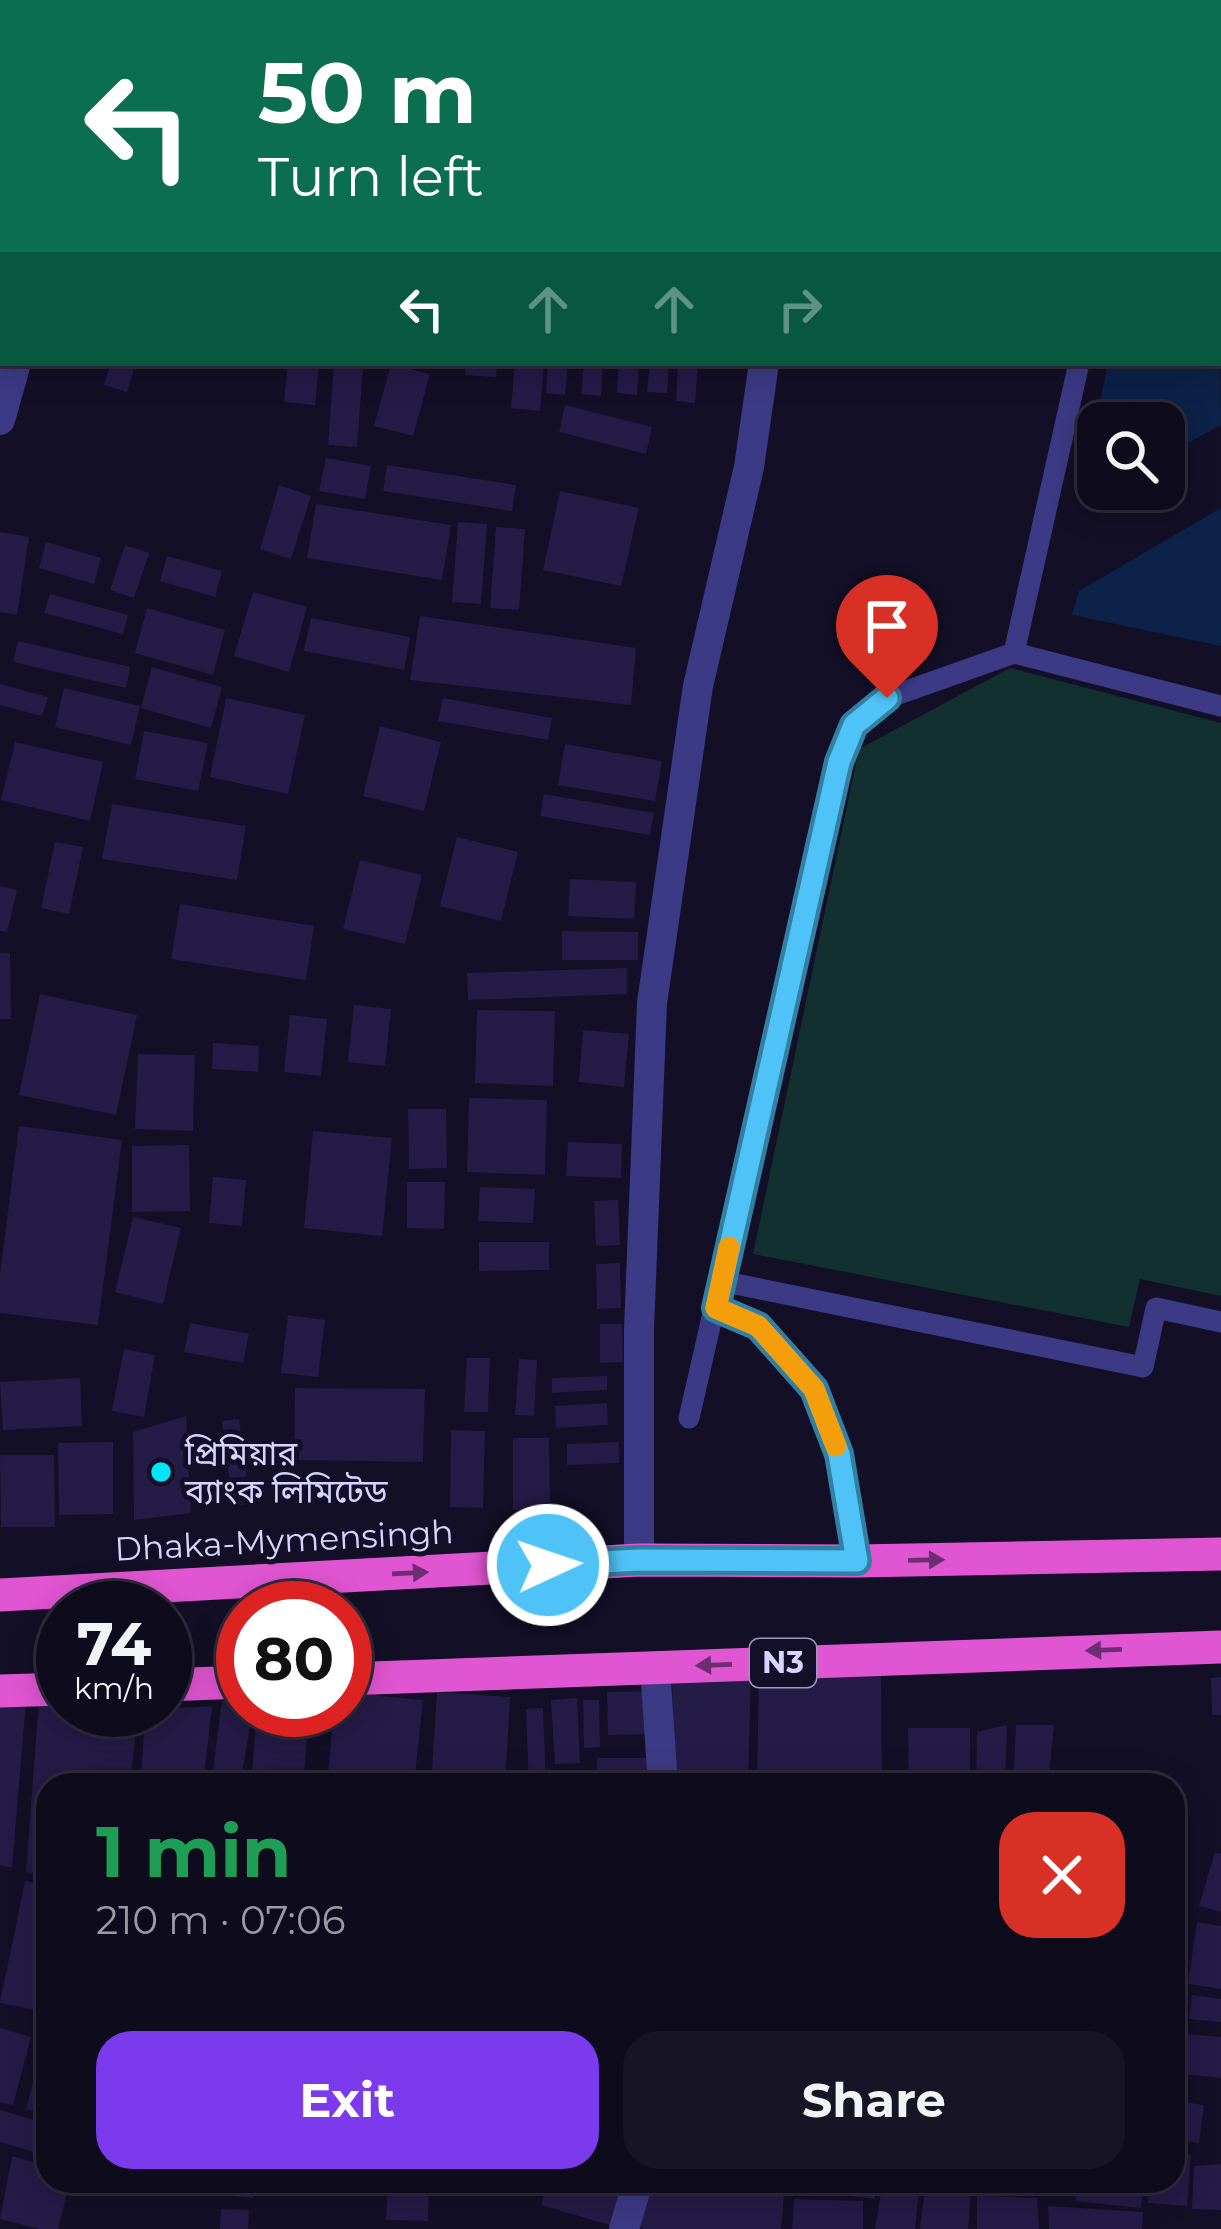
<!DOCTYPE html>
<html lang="en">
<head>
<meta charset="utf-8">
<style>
	body { margin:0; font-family:Montserrat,"Noto Sans Bengali",sans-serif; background:#171425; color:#f1f3f6; height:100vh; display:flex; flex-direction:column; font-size:45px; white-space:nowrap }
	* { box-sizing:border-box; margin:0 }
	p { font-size:39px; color:#9b9ba3 }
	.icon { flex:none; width:66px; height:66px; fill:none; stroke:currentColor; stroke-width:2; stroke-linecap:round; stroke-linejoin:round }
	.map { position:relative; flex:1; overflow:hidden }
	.drawer { position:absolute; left:36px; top:1773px; width:1149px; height:420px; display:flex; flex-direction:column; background:#0e0b1c; border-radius:36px; box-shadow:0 6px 30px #0003,0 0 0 3px #2e2b3b }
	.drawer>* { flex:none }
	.banner { position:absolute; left:0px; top:0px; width:1221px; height:366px; box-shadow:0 6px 30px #0003,0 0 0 3px #2e2b3b; background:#0b6e4f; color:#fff; overflow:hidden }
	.buttons { position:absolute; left:1077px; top:402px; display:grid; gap:24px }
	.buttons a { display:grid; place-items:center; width:108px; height:108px; border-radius:24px; background:#0e0b1c; box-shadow:0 6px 30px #0003,0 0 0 3px #2e2b3b; font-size:60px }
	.speed { position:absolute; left:36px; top:1581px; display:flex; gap:24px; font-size:60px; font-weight:700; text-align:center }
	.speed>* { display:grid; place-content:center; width:156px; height:156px; border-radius:50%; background:#0e0b1c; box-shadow:0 6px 30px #0003,0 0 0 3px #2e2b3b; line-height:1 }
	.speed small { font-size:30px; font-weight:400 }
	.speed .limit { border:18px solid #d22; background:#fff; color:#111 }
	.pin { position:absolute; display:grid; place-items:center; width:102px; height:102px; color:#fff; margin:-123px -51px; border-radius:50% 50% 50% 0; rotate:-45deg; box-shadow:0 0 12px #0007 }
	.pin .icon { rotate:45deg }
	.me { position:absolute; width:132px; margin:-66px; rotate:87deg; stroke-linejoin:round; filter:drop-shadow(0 0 9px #0008) }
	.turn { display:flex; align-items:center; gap:42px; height:252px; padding:0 60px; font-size:54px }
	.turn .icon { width:156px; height:156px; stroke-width:2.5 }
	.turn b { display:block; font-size:84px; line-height:102px }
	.lanes { display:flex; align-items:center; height:114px; padding:0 60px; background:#0003; justify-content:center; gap:60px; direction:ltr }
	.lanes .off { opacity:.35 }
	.round { display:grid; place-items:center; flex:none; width:126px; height:126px; border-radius:36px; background:#171425 }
	.summary { display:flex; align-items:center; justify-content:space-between; height:204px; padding:0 60px }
	h1 { font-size:72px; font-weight:700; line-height:90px; color:#1e9e55 }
	.cta { display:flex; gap:24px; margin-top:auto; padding:24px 60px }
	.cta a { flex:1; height:138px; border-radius:36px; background:#7c3aed; color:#fff; font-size:48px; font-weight:700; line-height:138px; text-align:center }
	.cta a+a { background:#171425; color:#f1f3f6 }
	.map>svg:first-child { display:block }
	.green { fill:#12302f }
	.water { fill:#0c2248 }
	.building { fill:#241b47 }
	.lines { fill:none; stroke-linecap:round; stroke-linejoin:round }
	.service { stroke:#3d3a85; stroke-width:21 }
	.minor { stroke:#3d3a85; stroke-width:30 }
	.trunk { stroke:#e055d1; stroke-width:33 }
	.oneway { fill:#6f2e73 }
	.route-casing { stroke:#337fa1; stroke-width:30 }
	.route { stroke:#4fc3f7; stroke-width:21 }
	.slow { stroke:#f59e0b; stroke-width:21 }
	.poi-dot { fill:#00e5ff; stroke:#130f26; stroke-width:4.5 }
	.labels { text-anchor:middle; stroke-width:10; stroke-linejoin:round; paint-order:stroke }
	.shield { fill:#130f26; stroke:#9e99be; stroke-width:3 }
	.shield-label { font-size:30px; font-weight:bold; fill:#d9d4ff }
	.poi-label { font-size:33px; fill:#d9d4ff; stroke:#130f26; text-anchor:start }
	.street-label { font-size:33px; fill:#d9d4ff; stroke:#130f26 }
</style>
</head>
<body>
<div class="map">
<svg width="1221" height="2229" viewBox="0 0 1221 2229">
	<rect width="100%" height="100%" fill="#130f26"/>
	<path class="green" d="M1010,668L1221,723V1296L1140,1279L1129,1327L753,1254L859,749Z"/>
	<path class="water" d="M1218,102L1221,425L1164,456V423H1098V489H1104L1080,502L1108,363H1218Z
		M1221,508V646L1072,615L1079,591Z"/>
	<path class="building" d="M111,363H136L127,392L104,385Z
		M288,363H319L315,405L284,402Z
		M466,363H497L496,377L465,375Z
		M515,363H544L540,411L511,408Z
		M548,363H568L565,395L546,393Z
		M584,363H603L601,396L581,394Z
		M619,363H639L637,395L617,393Z
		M650,363H669L667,393L647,392Z
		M678,363H698L695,403L676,401Z
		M334,364L363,366L357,447L328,445Z
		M391,364L430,374L413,436L374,426Z
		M565,405L652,427L646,454L559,432Z
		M326,458L371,466L365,499L319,491Z
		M387,465L516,485L512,511L383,491Z
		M279,485L311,496L291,559L260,549Z
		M560,491L639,508L621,586L543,570Z
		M316,504L451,525L442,580L307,558Z
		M458,522L487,524L481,604L452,602Z
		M496,527L525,529L519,610L490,608Z
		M0,532L29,537L17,615L0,612Z
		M46,542L101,558L94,584L39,568Z
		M125,545L149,553L134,598L110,590Z
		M167,556L222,571L215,597L160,581Z
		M253,592L307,607L289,672L234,656Z
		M50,594L128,615L123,634L44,613Z
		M147,608L225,630L213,675L135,653Z
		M420,616L636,648L631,705L410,680Z
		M311,618L410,637L404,670L304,651Z
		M18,641L130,667L126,688L13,662Z
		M152,667L222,687L211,728L141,708Z
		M0,684L48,697L42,716L0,705Z
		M64,688L140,706L131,745L55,727Z
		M226,698L305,715L288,794L210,777Z
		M443,698L552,718L548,740L438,721Z
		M380,726L441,742L424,811L363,796Z
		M144,731L208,743L198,791L135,779Z
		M15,742L103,762L90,821L1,800Z
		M565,744L662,761L655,801L558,785Z
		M544,794L654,813L650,835L540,816Z
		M112,804L246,826L237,880L102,859Z
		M457,837L518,852L501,921L440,906Z
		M55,842L83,847L69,914L41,908Z
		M360,860L422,875L405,944L343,929Z
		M570,879L636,882L634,919L568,916Z
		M0,886L17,890L7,932L0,931Z
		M180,904L314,926L306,980L171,959Z
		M562,931L638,932V960H562Z
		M0,953H10L11,1019H0Z
		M627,968V994L468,1000L467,973Z
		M40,994L137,1015L116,1115L19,1095Z
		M354,1005L391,1009L385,1066L348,1062Z
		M477,1010L555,1011L553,1086L475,1083Z
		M290,1015L327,1019L321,1076L284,1072Z
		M583,1030L629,1034L624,1087L579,1082Z
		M213,1043L259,1046L258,1072L212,1069Z
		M138,1054L195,1055L193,1131L135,1129Z
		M469,1098L547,1100L545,1175L467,1172Z
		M408,1109H446L447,1168L409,1169Z
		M19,1126L122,1140L98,1325L0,1313V1274Z
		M313,1131L392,1138L382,1236L304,1228Z
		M568,1142L622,1144L621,1178L566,1176Z
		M189,1145L190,1211L132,1212V1146Z
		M213,1177L246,1180L242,1226L209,1223Z
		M407,1182H445L444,1229L407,1228Z
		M480,1187L535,1189L533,1223L478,1221Z
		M618,1200L620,1245L596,1246L594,1201Z
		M133,1217L181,1228L163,1304L115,1292Z
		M479,1242H549V1270L479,1271Z
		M620,1263L621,1308L597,1309L596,1264Z
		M288,1315L325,1320L318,1377L281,1373Z
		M190,1323L249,1334L243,1363L184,1352Z
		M600,1324H622L623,1362L600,1363Z
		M124,1349L155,1355L144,1417L112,1411Z
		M467,1358H490L488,1412H464Z
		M519,1359L537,1360L534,1416L515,1415Z
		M607,1376V1390L552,1393V1378Z
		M80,1378L82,1426L3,1430L0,1382Z
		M295,1388L425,1389L423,1462L294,1460Z
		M607,1403L608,1425L556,1428L555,1406Z
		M186,1416L191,1513L134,1520L133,1432Z
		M239,1419L250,1504L233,1506L222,1421Z
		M451,1430L485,1431L483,1508L450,1507Z
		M513,1438H549L550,1509L513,1510Z
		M113,1442V1514L59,1515L58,1443Z
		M619,1442V1463L567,1465V1444Z
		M0,1455H54L55,1527H1Z
		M759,1664L881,1671L882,1785H757Z
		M751,1668L748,1785H675L672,1678Z
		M1221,1677V1715H1212L1211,1678Z
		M655,1691L656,1734L608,1735L607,1692Z
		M437,1692L510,1697L505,1785H431Z
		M345,1693L423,1700L414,1785H327L334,1710H345Z
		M577,1698L580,1763L555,1764L551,1700Z
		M39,1700L63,1701V1710H138L130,1785H48V1875L26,1872Z
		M583,1700H599L600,1747L584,1748Z
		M26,1701L12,1868L0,1865V1703Z
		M222,1701H243V1710H253L240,1785H211Z
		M212,1706L203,1785H140L146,1710Z
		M543,1708L546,1785H529L526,1709Z
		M256,1721L308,1726L303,1785H251Z
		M1007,1725L1005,1785H976L977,1732Z
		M1016,1725H1054L1048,1785H1013Z
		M908,1728H970V1785H909Z
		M597,1758H657V1777H597Z
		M1215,1852L1221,1854V1912L1199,1906Z
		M25,1881L48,1885V2012L0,2003Z
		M1197,1922L1221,1926V1989L1188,1984Z
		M1192,1995L1221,1999V2022L1189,2019Z
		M0,2028L31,2037L13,2105L0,2102Z
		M46,2031H48V2115L26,2109Z
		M1186,2034L1221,2037V2078L1182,2074Z
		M1183,2102L1204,2105L1199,2143L1179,2140Z
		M0,2110L48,2124V2156L0,2142Z
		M1173,2154L1191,2155L1187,2206L1148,2203L1149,2181H1173Z
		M12,2156L48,2166V2181H70L58,2229H39L0,2219Z
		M1221,2164V2210L1192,2209L1194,2166Z
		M154,2181H255L253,2198L154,2189Z
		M388,2181H429L428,2221L386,2220Z
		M548,2181H623L610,2225L541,2205Z
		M651,2181H688L784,2194L781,2229H644L640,2227Z
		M792,2181H876L875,2199L791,2189Z
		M883,2181H920L915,2229H875Z
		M926,2181H972L968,2229H920Z
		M990,2181H1069L1067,2196L989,2187Z
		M1078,2181H1144L1141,2208L1075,2201Z
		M977,2196L1037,2198L1039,2229H977Z
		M794,2199L863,2201V2229H792Z
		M1048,2206L1143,2212L1142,2229H1049Z
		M221,2209L249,2210L248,2229H220Z"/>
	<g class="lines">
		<path class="service" d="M1160,3L1161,0
			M1014,653L1079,363
			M721,1281L1143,1367L1156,1308L1221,1322
			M716,1308L758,1326L814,1389L839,1454L857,1561
			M689,1418L839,762L854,726L887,698L1014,653L1221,706"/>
		<path class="minor" d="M47,3V0
			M819,3L820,0
			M0,420L16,363
			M639,1560V1329L652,1003L698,686L749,467L764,363
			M655,1667L663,1785
			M624,2229L638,2181"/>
		<path class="trunk" d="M0,1595L639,1560L857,1561L1221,1554
			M345,1679L1221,1647
			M165,1685L243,1682
			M0,1691L63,1689"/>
	</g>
	<defs><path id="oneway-solid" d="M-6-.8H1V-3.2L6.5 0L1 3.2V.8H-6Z" transform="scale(3)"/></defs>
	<g class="oneway">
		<use href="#oneway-solid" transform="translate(926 1560) rotate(-1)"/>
		<use href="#oneway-solid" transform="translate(410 1573) rotate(-3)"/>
		<use href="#oneway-solid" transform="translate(1104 1650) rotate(178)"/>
		<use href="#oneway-solid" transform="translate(714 1665) rotate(178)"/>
	</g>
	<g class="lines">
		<g class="route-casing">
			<path id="route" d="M548,1565L639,1560L857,1561L839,1454L814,1389L758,1326L716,1308L839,762L854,725L887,698"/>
		</g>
		<use href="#route" class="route"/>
		<path class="slow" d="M729,1247L716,1308L758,1326L814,1389L836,1446"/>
	</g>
	<circle class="poi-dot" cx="161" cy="1472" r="12"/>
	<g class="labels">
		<rect class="shield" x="750" y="1639" width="66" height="48" rx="9"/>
		<g class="shield-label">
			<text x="783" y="1673">N3</text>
		</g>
		<g class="poi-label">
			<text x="185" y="1465">প্রিমিয়ার<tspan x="185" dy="38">ব্যাংক লিমিটেড</tspan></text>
		</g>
		<g class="street-label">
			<text transform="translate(284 1540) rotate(-3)" y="12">Dhaka-Mymensingh</text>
		</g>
	</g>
</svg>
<div class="buttons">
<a><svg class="icon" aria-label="search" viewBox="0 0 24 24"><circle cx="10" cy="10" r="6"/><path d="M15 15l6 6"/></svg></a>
</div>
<div class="speed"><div>74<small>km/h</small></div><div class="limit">80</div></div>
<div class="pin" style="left:887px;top:698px;background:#d93025"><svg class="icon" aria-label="arrive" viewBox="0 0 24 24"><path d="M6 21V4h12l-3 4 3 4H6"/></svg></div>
<svg class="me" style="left:548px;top:1565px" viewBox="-20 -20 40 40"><circle r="17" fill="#4fc3f7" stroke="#fff" stroke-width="3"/><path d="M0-11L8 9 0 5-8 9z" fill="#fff"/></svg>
<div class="banner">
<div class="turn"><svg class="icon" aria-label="left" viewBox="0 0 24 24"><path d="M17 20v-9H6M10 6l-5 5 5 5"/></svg><div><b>50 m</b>Turn left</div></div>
<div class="lanes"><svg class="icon" aria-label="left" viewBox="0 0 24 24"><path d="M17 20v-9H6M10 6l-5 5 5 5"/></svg><svg class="icon off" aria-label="ahead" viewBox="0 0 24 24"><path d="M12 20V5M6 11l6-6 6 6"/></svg><svg class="icon off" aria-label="ahead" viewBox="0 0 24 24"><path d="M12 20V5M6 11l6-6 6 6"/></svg><svg class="icon off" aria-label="right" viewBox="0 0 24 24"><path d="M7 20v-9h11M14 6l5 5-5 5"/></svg></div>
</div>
<section class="drawer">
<div class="summary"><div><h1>1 min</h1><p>210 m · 07:06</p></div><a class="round" style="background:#d93025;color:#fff"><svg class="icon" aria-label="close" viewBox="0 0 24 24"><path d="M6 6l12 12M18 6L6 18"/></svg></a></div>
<div class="cta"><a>Exit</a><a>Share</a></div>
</section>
</div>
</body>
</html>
